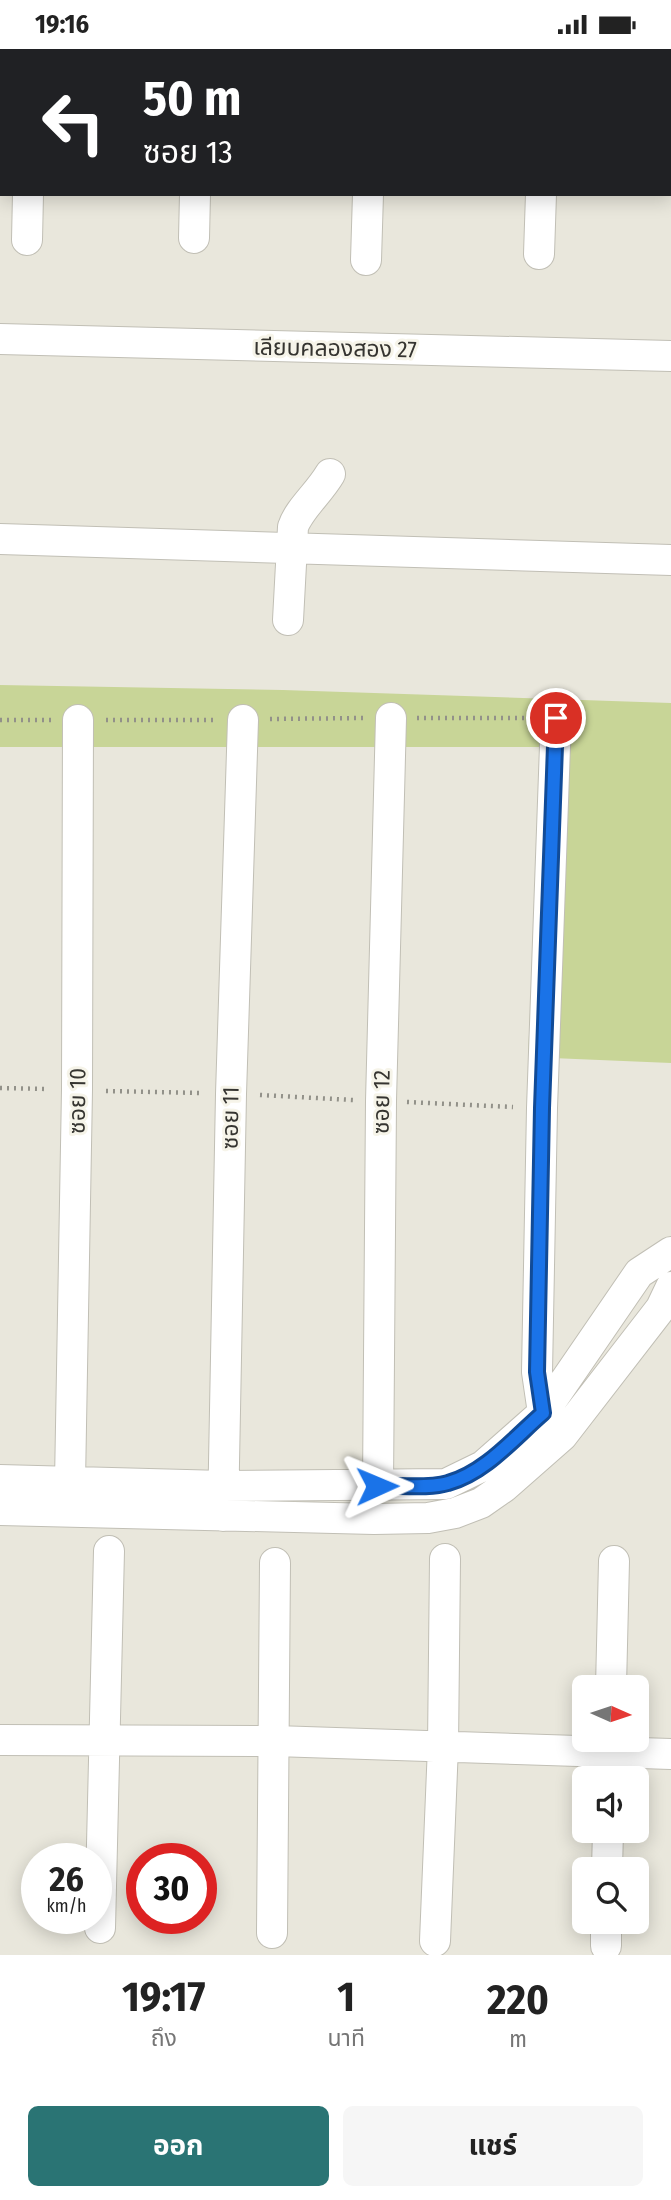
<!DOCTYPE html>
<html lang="th">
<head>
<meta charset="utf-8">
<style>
	body { margin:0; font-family:"Fira Sans Condensed","Noto Sans Thai",sans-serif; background:#f6f6f6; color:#222; height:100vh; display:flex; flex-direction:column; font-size:26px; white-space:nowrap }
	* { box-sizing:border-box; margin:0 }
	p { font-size:23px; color:#767676 }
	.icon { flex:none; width:38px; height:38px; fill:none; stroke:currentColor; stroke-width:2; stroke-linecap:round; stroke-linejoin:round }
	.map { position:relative; height:1906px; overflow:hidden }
	.details { display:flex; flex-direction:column; background:#fff; flex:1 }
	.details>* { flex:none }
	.guide { position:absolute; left:0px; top:0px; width:672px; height:147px; box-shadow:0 4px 18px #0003; background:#202124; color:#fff; overflow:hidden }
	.needle { width:46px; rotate:93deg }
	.controls { position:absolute; left:572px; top:1626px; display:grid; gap:14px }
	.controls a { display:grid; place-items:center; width:77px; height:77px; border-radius:10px; background:#fff; box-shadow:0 4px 18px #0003; font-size:35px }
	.speed { position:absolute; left:21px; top:1794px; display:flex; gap:14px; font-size:35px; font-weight:700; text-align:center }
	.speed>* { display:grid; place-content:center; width:91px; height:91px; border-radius:50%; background:#fff; box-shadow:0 4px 18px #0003; line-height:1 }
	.speed small { font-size:18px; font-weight:400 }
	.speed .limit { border:10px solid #d22; background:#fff; color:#111 }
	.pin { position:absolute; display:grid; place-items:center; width:60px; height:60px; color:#fff; margin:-30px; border:4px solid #fff; border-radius:50%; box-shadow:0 2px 7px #0007 }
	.me { position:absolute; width:77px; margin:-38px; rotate:89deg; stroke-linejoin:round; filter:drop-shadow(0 0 5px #0008) }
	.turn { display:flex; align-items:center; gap:24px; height:147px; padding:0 28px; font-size:32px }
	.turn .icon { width:91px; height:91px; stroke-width:2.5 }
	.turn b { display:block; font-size:49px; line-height:60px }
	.eta { display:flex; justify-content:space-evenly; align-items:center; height:119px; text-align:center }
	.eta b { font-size:42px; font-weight:700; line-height:49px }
	.action { display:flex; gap:14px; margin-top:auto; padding:14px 28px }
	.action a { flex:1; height:80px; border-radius:10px; background:#2a7474; color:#fff; font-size:28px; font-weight:700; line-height:80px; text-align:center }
	.action a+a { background:#f6f6f6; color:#222 }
	.status { display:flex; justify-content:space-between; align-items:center; height:49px; padding:0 35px; background:#fff; direction:ltr }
	.status svg { height:19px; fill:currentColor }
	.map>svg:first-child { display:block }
	.green { fill:#c8d597 }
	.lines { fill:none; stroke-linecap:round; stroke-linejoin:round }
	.minor-casing { stroke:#c1bfb5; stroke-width:32 }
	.path { stroke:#929189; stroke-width:4.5; stroke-dasharray:2 5; stroke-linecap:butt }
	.minor { stroke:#fff; stroke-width:30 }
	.route-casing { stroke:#114b97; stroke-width:18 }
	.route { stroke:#1a73e8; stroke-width:12 }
	.labels { text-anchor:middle; stroke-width:6; stroke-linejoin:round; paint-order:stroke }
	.street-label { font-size:23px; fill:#353430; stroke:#f6f4e9 }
</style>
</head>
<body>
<div class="status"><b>19:16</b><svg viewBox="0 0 49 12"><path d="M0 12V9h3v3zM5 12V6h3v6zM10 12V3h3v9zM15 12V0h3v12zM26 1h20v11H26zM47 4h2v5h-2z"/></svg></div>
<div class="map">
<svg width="671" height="1906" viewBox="0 0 671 1906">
	<rect width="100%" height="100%" fill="#e9e7dc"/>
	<path class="green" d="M0,636L283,641L671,654V1014L528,1008L542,698H0Z"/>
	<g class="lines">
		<g class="minor-casing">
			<path id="minor" d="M32,2V0
				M198,2V0
				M371,2V0
				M545,2V0
				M194,189L195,145
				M27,191L28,145
				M539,205L541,145
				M366,211L368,145
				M0,290L671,307
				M0,490L671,511
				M288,571L293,478C299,460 319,444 330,425
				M548,1371L543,1364L537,1323L542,1059L556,669
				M0,1431L223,1437L446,1435L483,1417L543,1364L639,1224L671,1203
				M70,1433L77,1041L78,671
				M378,1437L381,1052L391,669
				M0,1461L374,1470L428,1469L455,1464L481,1454L504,1438L562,1387L661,1259L671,1238
				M223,1467L231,1045L243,671
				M611,1638L614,1512
				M0,1691L275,1692L671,1705
				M609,1729L610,1690
				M607,1820L608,1782
				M100,1879L109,1502
				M272,1884L275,1514
				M435,1892L443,1697L445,1510
				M606,1897V1872"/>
		</g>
		<path class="path" d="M417,669H527
			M270,670L363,669
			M0,671H51
			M106,671H216
			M0,1039L48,1040
			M106,1042L202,1044
			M260,1046L353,1051
			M407,1053L513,1058"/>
		<use href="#minor" class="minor"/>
	</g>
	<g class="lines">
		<g class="route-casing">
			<path id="route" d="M377,1437C398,1436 429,1440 448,1434C485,1424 514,1389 543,1364L537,1323L542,1059L556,669"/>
		</g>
		<use href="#route" class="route"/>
	</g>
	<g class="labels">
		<g class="street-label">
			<text transform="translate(335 299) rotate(1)" y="8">เลียบคลองสอง 27</text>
			<text transform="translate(77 1052) rotate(-89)" y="8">ซอย 10</text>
			<text transform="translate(381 1053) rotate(-89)" y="8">ซอย 12</text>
			<text transform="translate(230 1069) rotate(-89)" y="8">ซอย 11</text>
		</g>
	</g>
</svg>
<div class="controls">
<a><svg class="needle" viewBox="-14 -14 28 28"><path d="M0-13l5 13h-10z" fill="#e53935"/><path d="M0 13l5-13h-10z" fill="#767676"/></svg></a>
<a><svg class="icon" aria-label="sound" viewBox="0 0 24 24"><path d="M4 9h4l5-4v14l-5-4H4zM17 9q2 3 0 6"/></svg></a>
<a><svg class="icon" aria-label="search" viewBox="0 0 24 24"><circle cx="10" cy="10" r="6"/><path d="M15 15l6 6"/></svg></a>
</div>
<div class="speed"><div>26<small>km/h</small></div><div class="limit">30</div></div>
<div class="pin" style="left:556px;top:669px;background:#d93025"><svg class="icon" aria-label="arrive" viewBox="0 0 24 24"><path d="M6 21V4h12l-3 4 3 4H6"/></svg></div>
<svg class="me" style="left:377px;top:1437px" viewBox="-20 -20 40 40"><path d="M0-17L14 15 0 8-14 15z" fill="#1a73e8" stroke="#fff" stroke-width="4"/></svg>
<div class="guide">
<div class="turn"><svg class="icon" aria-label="left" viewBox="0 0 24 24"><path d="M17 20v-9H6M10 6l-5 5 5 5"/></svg><div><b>50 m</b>ซอย 13</div></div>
</div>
</div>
<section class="details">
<div class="eta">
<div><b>19:17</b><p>ถึง</p></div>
<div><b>1</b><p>นาที</p></div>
<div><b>220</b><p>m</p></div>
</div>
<div class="action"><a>ออก</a><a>แชร์</a></div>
</section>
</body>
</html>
